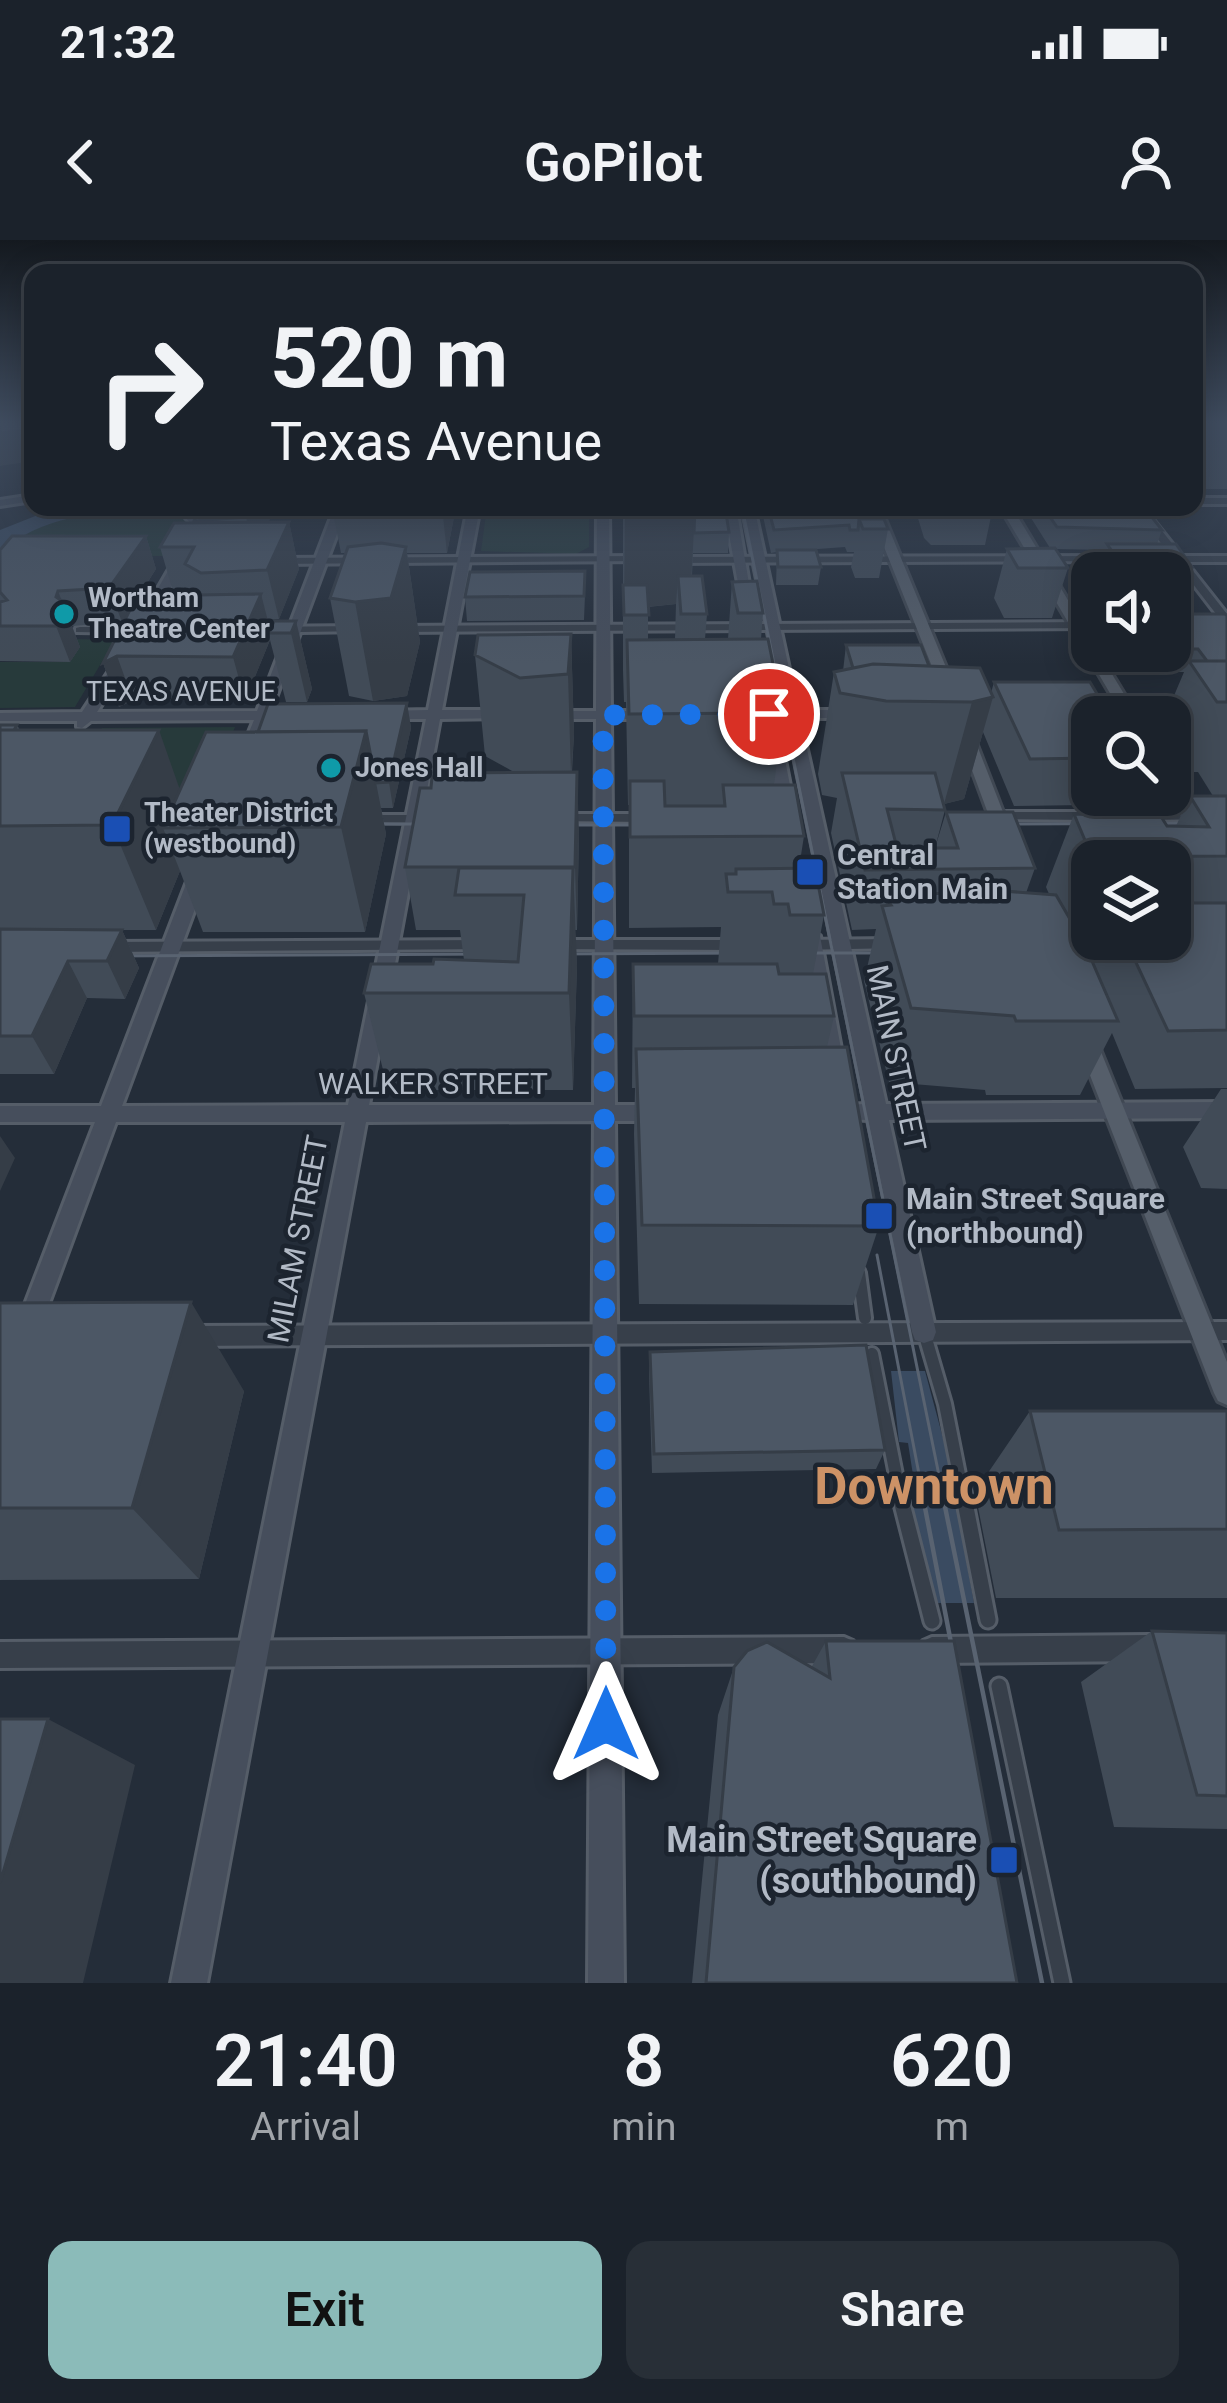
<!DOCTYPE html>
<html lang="en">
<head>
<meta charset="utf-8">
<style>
	body { margin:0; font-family:Roboto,sans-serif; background:#282f37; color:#f1f3f6; height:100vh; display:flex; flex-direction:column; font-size:45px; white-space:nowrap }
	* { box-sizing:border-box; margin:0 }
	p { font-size:39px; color:#a0a4a9 }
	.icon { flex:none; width:66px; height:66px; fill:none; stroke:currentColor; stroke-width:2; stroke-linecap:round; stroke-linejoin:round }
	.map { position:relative; height:1743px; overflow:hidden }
	.details { display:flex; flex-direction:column; background:#1b222b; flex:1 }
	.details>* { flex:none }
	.top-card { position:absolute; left:24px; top:24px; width:1179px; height:252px; border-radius:24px; box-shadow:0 6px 30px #0003,0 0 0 3px #393f47; background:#1b222b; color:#f1f3f6; overflow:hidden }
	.tools { position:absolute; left:1071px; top:312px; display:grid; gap:24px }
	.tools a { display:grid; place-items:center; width:120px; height:120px; border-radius:24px; background:#1b222b; box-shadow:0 6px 30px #0003,0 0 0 3px #393f47; font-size:60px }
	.pin { position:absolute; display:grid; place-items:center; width:102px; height:102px; color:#fff; margin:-51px; border:6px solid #fff; border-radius:50%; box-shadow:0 3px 12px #0007 }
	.me { position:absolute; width:132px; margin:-66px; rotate:0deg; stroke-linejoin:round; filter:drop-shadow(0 0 9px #0008) }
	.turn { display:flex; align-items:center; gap:42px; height:252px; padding:0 48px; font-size:54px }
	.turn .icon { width:156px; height:156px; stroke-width:2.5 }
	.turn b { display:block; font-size:84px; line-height:102px }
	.eta { display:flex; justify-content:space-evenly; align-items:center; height:204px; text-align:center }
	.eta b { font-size:72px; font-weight:600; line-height:84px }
	.cta { display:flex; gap:24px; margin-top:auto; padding:24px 48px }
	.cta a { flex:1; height:138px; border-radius:24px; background:#8bbbb9; color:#111; font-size:48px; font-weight:600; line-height:138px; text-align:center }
	.cta a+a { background:#282f37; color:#f1f3f6 }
	.status { display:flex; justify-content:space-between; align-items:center; height:84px; padding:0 60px; background:#1b222b; direction:ltr }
	.status svg { height:33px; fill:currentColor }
	header { display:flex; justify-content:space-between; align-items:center; height:156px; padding:0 48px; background:#1b222b; font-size:54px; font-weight:600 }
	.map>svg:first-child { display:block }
	.green { fill:#273a3b }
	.water { fill:#3a4b61 }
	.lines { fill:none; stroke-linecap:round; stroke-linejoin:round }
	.pedestrian-far1-casing { stroke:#555d68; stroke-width:18 }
	.pedestrian-casing { stroke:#555d68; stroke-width:21 }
	.tertiary-casing { stroke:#555d68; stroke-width:6 }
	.secondary-casing { stroke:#555d68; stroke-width:6 }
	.primary-casing { stroke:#404853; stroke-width:6 }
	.pedestrian-far1 { stroke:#373f4a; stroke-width:12 }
	.pedestrian { stroke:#373f4a; stroke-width:15 }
	.tertiary { fill:#373f4a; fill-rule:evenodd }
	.secondary { fill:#464e5c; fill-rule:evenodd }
	.primary { fill:#555e6a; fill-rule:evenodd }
	.tram-far1 { stroke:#596371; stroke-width:3 }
	.tram { stroke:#596371; stroke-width:4.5 }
	.wall { fill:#414b57; fill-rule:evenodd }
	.shaded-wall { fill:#353d47 }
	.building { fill:#4c5765; stroke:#353d47; stroke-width:3 }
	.route { stroke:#1a73e8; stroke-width:21; stroke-dasharray:0 37.8 }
	.culture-dot { fill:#0f9aa8; stroke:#1c242f; stroke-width:4.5 }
	.transit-dot { fill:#1a4fb4; stroke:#1c242f; stroke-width:4.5 }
	.labels { text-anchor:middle; stroke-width:9; stroke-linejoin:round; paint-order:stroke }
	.far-poi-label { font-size:27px; font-weight:bold; fill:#b2bac6; stroke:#1c242f; text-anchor:start }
	.far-street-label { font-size:27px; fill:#b2bac6; stroke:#1c242f }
	.poi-label { font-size:30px; font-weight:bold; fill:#b2bac6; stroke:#1c242f; text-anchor:start }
	.street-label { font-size:30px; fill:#b2bac6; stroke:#1c242f }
	.near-poi-label { font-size:36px; font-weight:bold; fill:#b2bac6; stroke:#1c242f; text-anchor:end }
	.near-district-label { font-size:51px; font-weight:bold; fill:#cd9266; stroke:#1c242f }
</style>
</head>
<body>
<div class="status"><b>21:32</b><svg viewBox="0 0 49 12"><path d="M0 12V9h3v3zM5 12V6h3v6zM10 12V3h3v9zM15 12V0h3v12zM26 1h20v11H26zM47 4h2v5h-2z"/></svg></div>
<header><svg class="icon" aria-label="back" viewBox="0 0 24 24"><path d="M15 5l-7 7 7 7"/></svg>GoPilot<svg class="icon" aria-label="person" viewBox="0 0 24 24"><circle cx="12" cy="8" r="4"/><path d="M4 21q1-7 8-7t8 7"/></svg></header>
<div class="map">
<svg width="1227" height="1743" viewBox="0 0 1227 1743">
	<rect width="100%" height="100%" fill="#242d39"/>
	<path class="green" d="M179,267L189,280L168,316H0C35,270 125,267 179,267Z
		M503,269L585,270L589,275V307L576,314L481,311L486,274Z
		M74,399L115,400L75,467L0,468V422H70Z
		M235,487L203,567L58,569L102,488Z"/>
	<path class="water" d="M58,267H168C113,271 41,272 0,314V290Z
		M891,1131H925L947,1213L974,1363H934L906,1236L913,1235L908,1203L899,1202Z"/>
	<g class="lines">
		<g class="pedestrian-far1-casing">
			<path id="pedestrian-far1" d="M859,1033L865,1078
				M924,1092L945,1164L963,1255
				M872,1114L900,1255"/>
		</g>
		<g class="pedestrian-casing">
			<path id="pedestrian" d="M899,1252L932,1381
				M963,1252L988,1380
				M999,1446L1062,1743"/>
		</g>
		<g class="tertiary-casing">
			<path id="tertiary" d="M1194,258H1227V264H1194Z
				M1133,267H1143L1182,316H1227V322H1186L1227,374V384L1223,383L1176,322L1159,321V317L1171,316Z
				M643,316L648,319L647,321L275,324L270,321L275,318Z
				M1123,316L1127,317V321L671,323L666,320L671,317Z
				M1092,382V388L395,392L389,389L395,386Z
				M361,386L365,387V391L245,393L239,390L245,387Z
				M80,387H139L145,390L139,393L76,392V388Z
				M1227,571V579L1139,580L1132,576L1139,572Z
				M995,572H1093L1100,576L1093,580L990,579L988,576Z
				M557,574H649L656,578L649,582L552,581V575Z
				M359,575H427L434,579L427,583L354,582L352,579Z
				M895,699L903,704L901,708L797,710L789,705L797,700Z
				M487,700L493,701L495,705L493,709L107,712L99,707L107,702Z
				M551,700H739L747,705L739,710L545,709L543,705L545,701Z
				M1227,1082V1100L188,1106L181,1103L177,1096L181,1089L188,1086Z
				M1150,1395L1159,1399L1163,1408L1159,1417L1150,1421L932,1423L923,1419L919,1410L923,1401L932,1397Z
				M844,1397L853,1401L857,1410L853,1419L844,1423L0,1428V1402Z"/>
		</g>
		<g class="secondary-casing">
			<path id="secondary" d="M33,255V261L0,266V260Z
				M176,267H188L204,285V289H196Z
				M335,267H347L271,471H290L297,475L290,479L268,480L251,522L238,519L254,480L91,481L82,488L77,487V481H0V473L82,472L119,416L124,415L131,419L97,472L257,471Z
				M468,267H480L442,470H506L513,474L506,478L440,479L369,865H594L596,479H550L543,475L550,471H596L597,267H609L611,471H650L657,475L650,479H611L615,865H662L669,867L673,873L669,879L662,881H615L624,1743H588L594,881L366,882L207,1743H171L345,882H116L41,1085L38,1093L29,1096L20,1093L17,1085L95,882H0V866H101L191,631L200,626L209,631L122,866L348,865L426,479H382L375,475L382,471L428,470Z
				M724,267H736L754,373L743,370Z
				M742,267H754L798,470H854L861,474L854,478H800L886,864L1227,862V878L889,880L936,1092L933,1100L924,1103L915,1100L912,1092L868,880L825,878L821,872L825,866L865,864L786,478H754L747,474L754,470H784Z
				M179,312L189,315L153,379H143L142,376Z
				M1084,470H1227V478L1079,477V471Z
				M772,485L779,489L795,571L787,576L779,571L765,489Z
				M811,690L820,696L845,830L835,838L825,830L802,696Z"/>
		</g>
		<g class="primary-casing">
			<path id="primary" d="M868,267H880L955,449L953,452L941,449Z
				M1000,267H1012L1092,400V411H1098L1138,477H1124Z
				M961,492L973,495L1012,595L1010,599H998L996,595L959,495Z
				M1170,539L1178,544L1227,627V646L1218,641L1169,555Z
				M1087,795L1097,802L1227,1122V1165L1218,1161L1214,1153L1077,802Z"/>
		</g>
		<use href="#pedestrian-far1" class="pedestrian-far1"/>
		<use href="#pedestrian" class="pedestrian"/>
		<use href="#tertiary" class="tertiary"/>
		<use href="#secondary" class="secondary"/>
		<use href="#primary" class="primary"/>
		<path class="tram-far1" d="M742,267L943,1255
			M351,584H447
			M987,584L1227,583
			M543,585H663
			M816,713H906
			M546,714L750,713
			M102,716L498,714
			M877,1015L923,1255"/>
		<path class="tram" d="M922,1252L957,1434
			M942,1252L1042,1743"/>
	</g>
	<path class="wall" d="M1194,181H1227V249H1194Z
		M200,267H271L273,273L268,282H289L299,329L279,379L267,380L270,390L296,381L312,449L307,462H286L270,400L245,461L133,460L119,467L103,423L133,365L122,382L72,386L80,407L70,422L0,421V352L146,296L156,329L139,356L174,355L160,307L194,282Z
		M332,267H456L447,313H407L420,402L407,456L373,461L349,456L330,358L346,313H341Z
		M623,267H725L729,292L728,313H693L692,336L707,374L705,399H728L732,342L763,373L761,399L783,473L774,545L804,596L799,628L824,675L813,734L834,776L827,807L879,986L853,1065L639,1064L634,894L635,848H632L633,724H718L721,687L629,688V565H628L626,462H624L623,431ZM676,364L675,399H648V367ZM665,565H721V566Z
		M761,267H864L869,279L888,289L879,338H855L851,327L854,312H847L845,307L804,310L821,327L818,345H776L777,312L771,313Z
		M919,267H993L985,305H931L924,298L917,275Z
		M1034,267H1144L1162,290L1157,304L1192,327L1183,350H1170V333H1104L1100,327L1105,310L1056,309L1068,328L1052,378H1004L994,358L1007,309L1050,308L1031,278Z
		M1089,346H1092V378H1088L1082,368Z
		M585,355L584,380L467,381L465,357Z
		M1170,374L1227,376V848L1135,849L1112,793L1080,855H986L985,850L889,842L864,741L876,689L852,690L831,593L837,558L822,555L818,534L834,432L843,431L846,405L929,426L991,453L994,442L1092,477V555H1159L1155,564L1014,566L983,492L964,559L944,564L945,570L935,608L946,572L1035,628L1026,653L1049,654L1046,647L1074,574L1176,586L1190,556H1213L1198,532H1185L1176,518L1170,530V477H1165L1184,432H1122L1108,411H1170ZM1092,621H1170V699H1093L1088,711L1076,690H1092Z
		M571,394L574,494L572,532L579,594L577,690H575L577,726L573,850H388L364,753L433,724L464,720L460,690H416L405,627L431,548L452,537L514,532L485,516L475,415Z
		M407,463L411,488L393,568H381L386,594L365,692H203L180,631L156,690H122L139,728L125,759L87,758L54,834H0V485H17L20,490L180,550L258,492Z
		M1221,849H1227V949L1201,948L1183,907Z
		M0,1063L244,1151L199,1339L0,1340Z
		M650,1112L885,1210L876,1229L652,1233L649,1134Z
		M1030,1171H1227V1358H996L975,1252Z
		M1152,1391L1227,1393V1589L1114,1587L1081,1442Z
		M826,1401L1017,1743H692L718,1475L734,1427L811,1428Z"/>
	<path class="shaded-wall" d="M33,189V221L0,226V193Z
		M252,267H271L273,273L254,311L246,277Z
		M442,267H456L447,313Z
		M695,269L690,363L678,336L676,364L624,369L625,276Z
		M289,282L299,329L279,379L267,330Z
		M146,296L156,329L122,382L109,348Z
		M406,307L420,402L407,456L373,461L355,362Z
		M58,351L80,407L70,422L56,386V357Z
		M261,354L271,393H269L270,400L245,461L233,417Z
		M296,381L312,449L307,462L291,393Z
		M571,394L574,494L571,536L568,434Z
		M117,416L133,460L119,467L103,423Z
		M993,457L964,559L944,564L972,462Z
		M407,463L411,488L393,568L389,542Z
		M159,490L193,587L163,588L180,631L156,690L112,585Z
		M366,491L386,594L365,692L341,587Z
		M577,532L579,594L577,690L575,627Z
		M573,628L577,726L573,850L569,753Z
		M122,690L139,728L125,759L107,721Z
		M68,721L87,758L54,834L32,796Z
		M0,896L15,918L0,951Z
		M191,1062L244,1151L199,1339L132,1268Z
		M48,1479L135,1525L83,1743H0V1643Z"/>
	<path class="building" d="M0,181H33V189L0,193Z
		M1194,181H1227V183H1194Z
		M200,267H252L246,277L194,281Z
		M624,267H695V269L625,276Z
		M695,267H725L729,292L694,293Z
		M768,267H864L869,279H859L858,290H850L849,285L774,290Z
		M933,267H991L993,272H938Z
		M1043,267H1144L1162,290L1057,287Z
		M859,279H884L888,289H863Z
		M289,282L267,330L201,333L185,324L194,307H160L174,283Z
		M12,296H146L109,348L58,351L56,357L62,361L58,367L66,371L56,386H0V362L7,360L0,352V310Z
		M381,303L406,307L391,358L355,362L330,358L348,307Z
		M1107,304H1176L1192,327H1123Z
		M1055,308L1068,328H1018L1007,309Z
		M777,310H816L821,327H778Z
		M585,331L584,356L465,357L470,332Z
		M678,336H702L707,374H681Z
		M757,341L763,373H738L732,342Z
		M623,345H647L649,375H624Z
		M261,354L233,417L117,416L103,423L137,356Z
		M1170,374H1225L1227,376V421H1207L1198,409H1170Z
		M274,381H296L291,393H269Z
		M571,394L568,434L520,438L475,415L478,395Z
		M768,399L783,473L629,474L627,400Z
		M846,405H921L929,426L873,424L853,428Z
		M1189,421H1227V462H1217Z
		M873,424L980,428L993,457L972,462L886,461L840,453L834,432Z
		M994,442H1090L1111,477H1092V518L1030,519Z
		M407,463L389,542L376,543L366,491L258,492L268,464Z
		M0,485H17L14,490H0Z
		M0,490H159L112,585L0,586Z
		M366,491L341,587L163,588L206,492Z
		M577,532L575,627H405L420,548H431L432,537H452V533Z
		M842,533H935L945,570L887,569L897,608H958L946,572H1013L1035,628L865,630Z
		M630,541H664L665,566H725L723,545H795L804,596L630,597Z
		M1190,556H1227V616L1092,617L1074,574L1160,575L1167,586L1209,587Z
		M459,628H573L569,753H364L371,724H433L434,719L518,722L524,655H455Z
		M815,628L824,675H790L788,664H774L772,652H728L726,634H736V629Z
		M990,650L1056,655L1085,705L1118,781H1016L1014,776L911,768L882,666L891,665L885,657Z
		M1170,663H1227V790L1168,791L1125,699H1170Z
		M0,689L122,690L107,721H68L32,796H0Z
		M633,724H777L779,734H826L834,776H634Z
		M847,807L879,986L642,985L636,809Z
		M191,1062L132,1268H0V1063Z
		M866,1105L885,1210L654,1214L650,1112Z
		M1030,1171H1227V1289L1059,1290Z
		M1152,1391L1227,1393V1556L1197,1555Z
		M826,1401H954L1017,1743H706L734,1427L747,1411L767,1402L830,1438Z
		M0,1479H48L0,1643Z"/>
	<linearGradient id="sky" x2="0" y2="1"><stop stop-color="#14191f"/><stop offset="0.43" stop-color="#3f4c5f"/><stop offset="1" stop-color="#3f4c5f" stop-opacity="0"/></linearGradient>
	<rect width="1227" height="425" fill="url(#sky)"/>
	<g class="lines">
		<path class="route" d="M606,1484L603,475L769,474"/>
	</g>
	<g class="culture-dot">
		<circle cx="64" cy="374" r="12"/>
		<circle cx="331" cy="528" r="12"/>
	</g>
	<g class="transit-dot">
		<rect x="102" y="574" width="30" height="30" rx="6"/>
		<rect x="795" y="617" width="30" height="30" rx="6"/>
		<rect x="864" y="961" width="30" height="30" rx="6"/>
		<rect x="989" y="1605" width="30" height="30" rx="6"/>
	</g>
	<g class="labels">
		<g class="far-poi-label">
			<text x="88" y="367">Wortham<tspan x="88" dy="31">Theatre Center</tspan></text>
			<text x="355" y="537">Jones Hall</text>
			<text x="144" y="582">Theater District<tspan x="144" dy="31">(westbound)</tspan></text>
		</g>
		<g class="far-street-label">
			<text x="181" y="461">TEXAS AVENUE</text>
		</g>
		<g class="poi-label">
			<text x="837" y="625">Central<tspan x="837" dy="34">Station Main</tspan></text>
			<text x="906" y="969">Main Street Square<tspan x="906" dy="34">(northbound)</tspan></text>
		</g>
		<g class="street-label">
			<text transform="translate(896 818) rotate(78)" y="10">MAIN STREET</text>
			<text x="433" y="854">WALKER STREET</text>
			<text transform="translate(298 999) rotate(-79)" y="10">MILAM STREET</text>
		</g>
		<g class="near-poi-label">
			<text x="977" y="1612">Main Street Square<tspan x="977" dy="41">(southbound)</tspan></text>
		</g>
		<g class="near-district-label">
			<text x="934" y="1264">Downtown</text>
		</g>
	</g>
</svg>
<div class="tools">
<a><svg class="icon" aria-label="sound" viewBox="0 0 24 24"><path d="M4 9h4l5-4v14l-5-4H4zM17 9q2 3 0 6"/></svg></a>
<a><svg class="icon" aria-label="search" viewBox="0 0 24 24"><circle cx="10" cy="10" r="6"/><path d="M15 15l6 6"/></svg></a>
<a><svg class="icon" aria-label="layers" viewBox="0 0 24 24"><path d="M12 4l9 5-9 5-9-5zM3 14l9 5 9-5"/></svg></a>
</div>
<div class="pin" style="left:769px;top:474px;background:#d93025"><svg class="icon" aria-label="arrive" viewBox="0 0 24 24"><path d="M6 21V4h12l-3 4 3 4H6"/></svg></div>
<svg class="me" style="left:606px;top:1484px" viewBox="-20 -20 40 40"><path d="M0-17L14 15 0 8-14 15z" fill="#1a73e8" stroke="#fff" stroke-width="4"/></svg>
<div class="top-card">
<div class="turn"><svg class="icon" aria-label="right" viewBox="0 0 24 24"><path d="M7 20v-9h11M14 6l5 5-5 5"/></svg><div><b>520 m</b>Texas Avenue</div></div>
</div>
</div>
<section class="details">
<div class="eta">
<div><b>21:40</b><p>Arrival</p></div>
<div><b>8</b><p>min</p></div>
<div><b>620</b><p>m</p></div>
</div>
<div class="cta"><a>Exit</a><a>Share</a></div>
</section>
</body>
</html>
